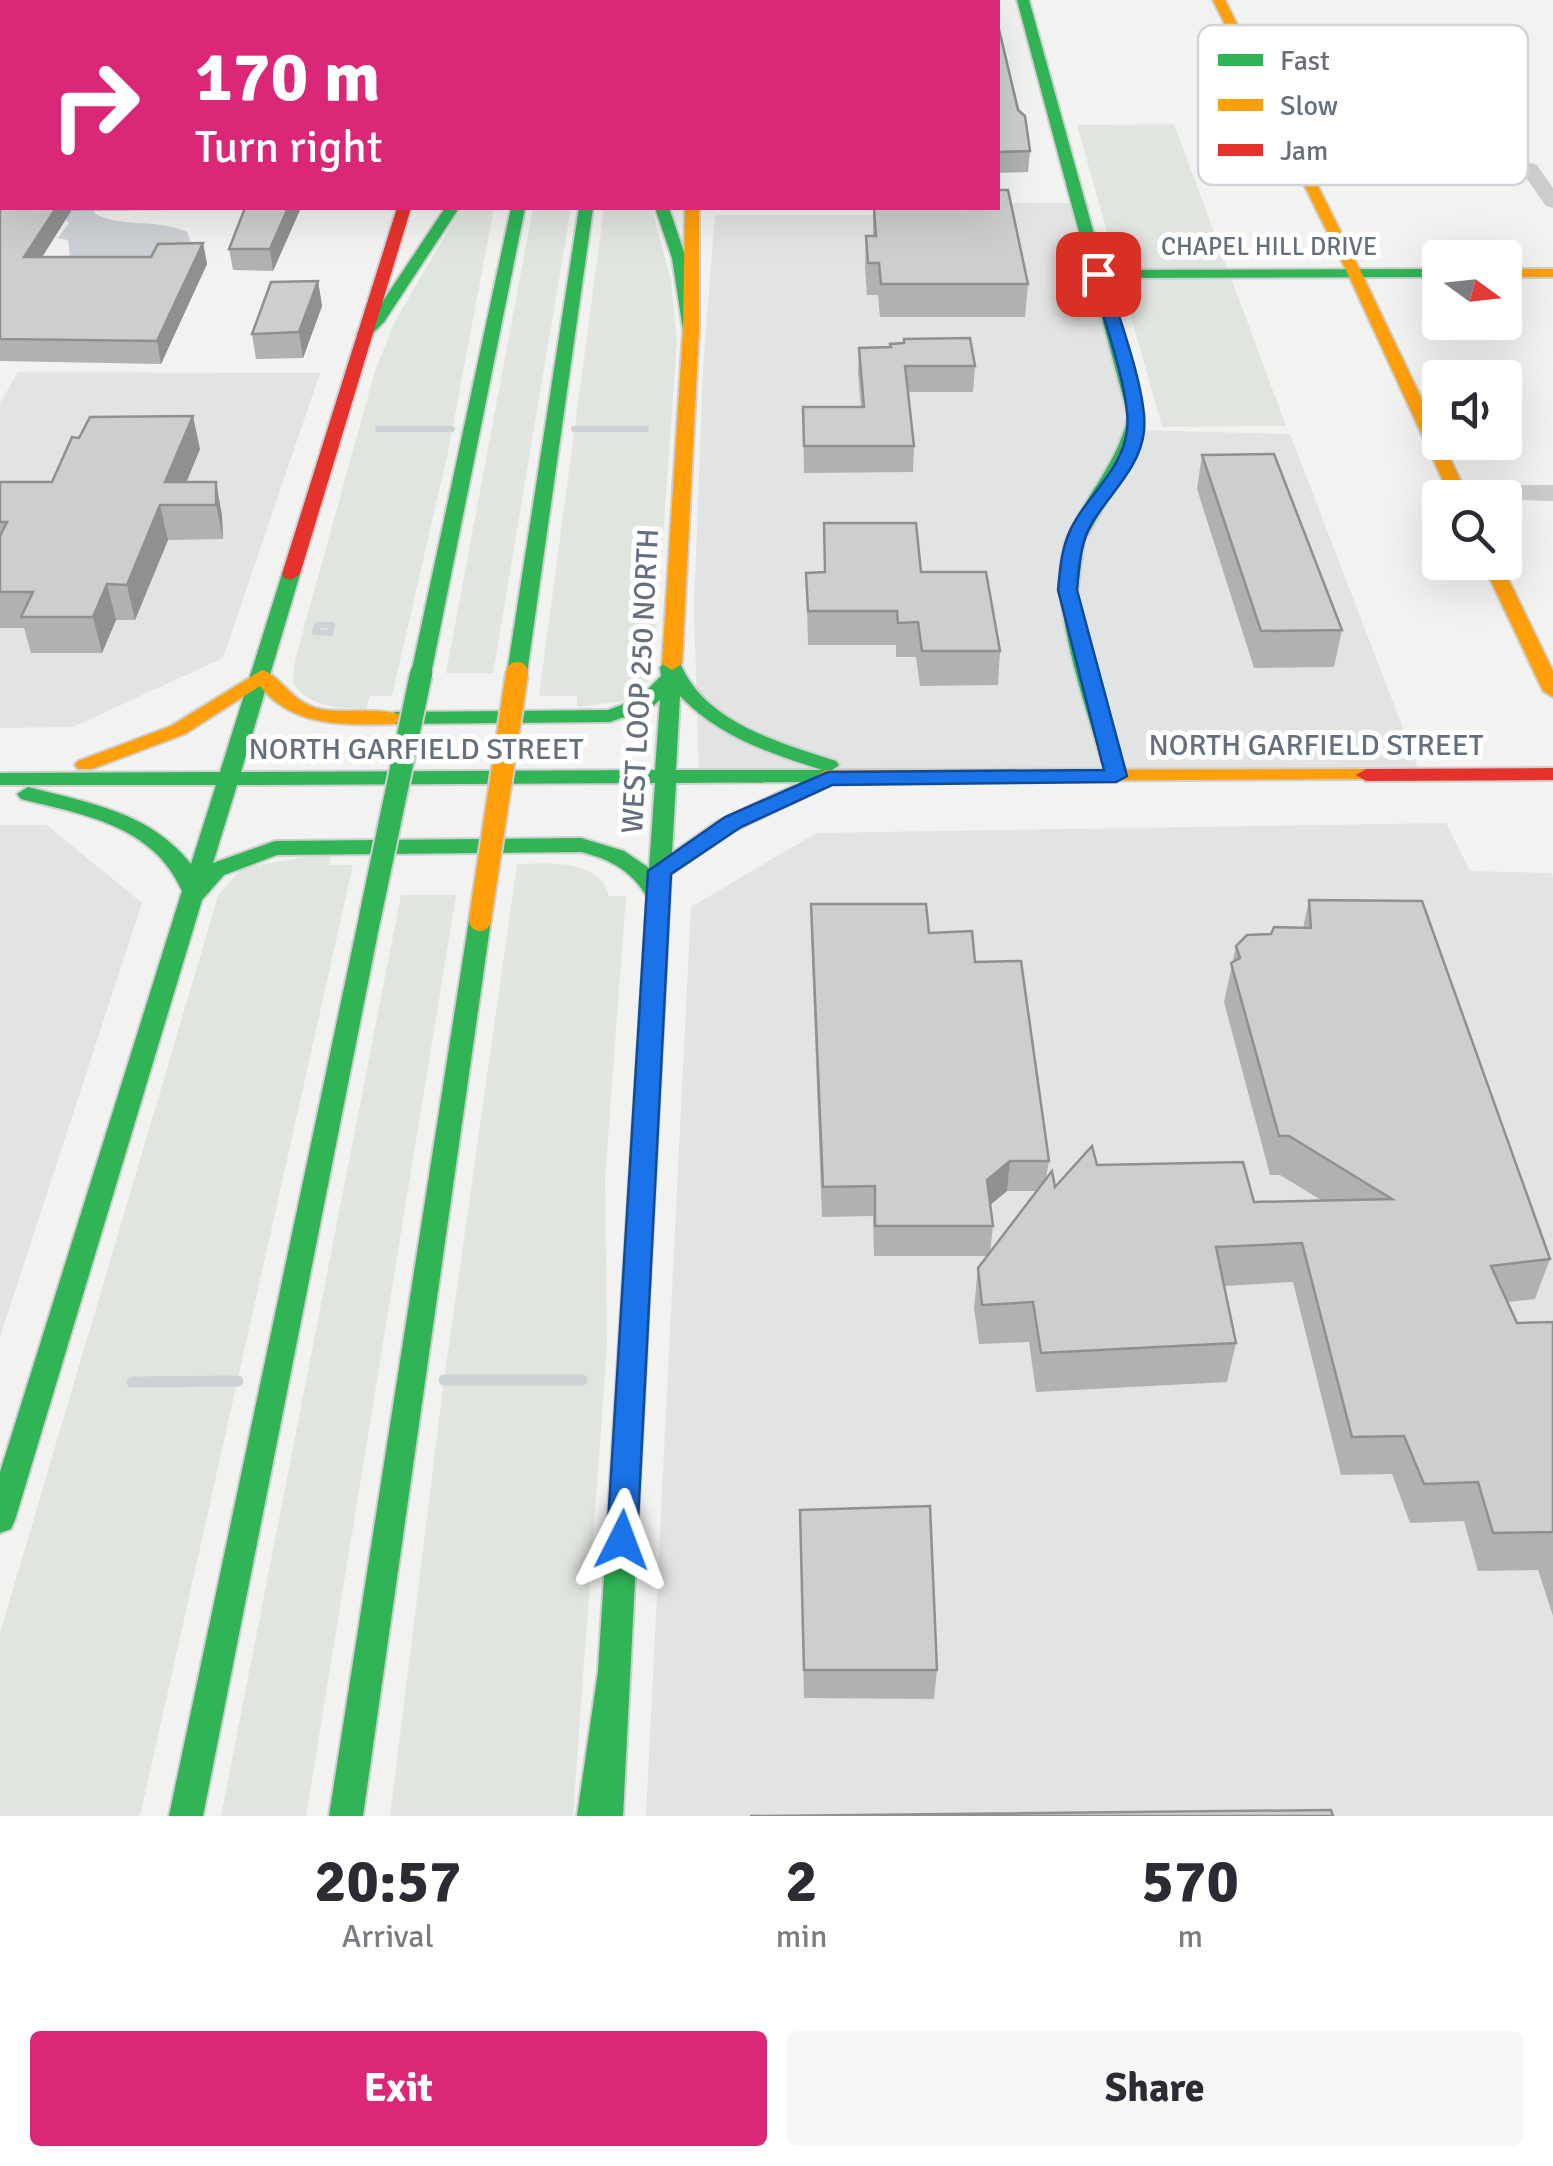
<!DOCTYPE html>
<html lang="en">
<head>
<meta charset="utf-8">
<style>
	body { margin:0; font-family:Signika,sans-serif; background:#f7f7f7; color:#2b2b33; height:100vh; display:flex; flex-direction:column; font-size:38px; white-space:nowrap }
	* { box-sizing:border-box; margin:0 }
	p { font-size:32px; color:#7c7c81 }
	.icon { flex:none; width:55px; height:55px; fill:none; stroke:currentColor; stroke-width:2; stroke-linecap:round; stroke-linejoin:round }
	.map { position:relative; height:1816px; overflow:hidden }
	.drawer { display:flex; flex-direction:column; background:#fff; flex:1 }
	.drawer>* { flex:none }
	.hud { position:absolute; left:0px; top:0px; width:1000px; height:210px; box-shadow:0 10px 40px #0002; background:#db2777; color:#fff; overflow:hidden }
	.needle { width:65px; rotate:105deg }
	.controls { position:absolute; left:1422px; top:240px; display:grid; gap:20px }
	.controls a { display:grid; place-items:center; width:100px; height:100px; border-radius:10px; background:#fff; box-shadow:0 10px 40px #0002; font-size:50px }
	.pin { position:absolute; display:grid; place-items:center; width:85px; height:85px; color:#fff; margin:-42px; border-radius:20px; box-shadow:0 5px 15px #0006 }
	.me { position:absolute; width:110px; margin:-55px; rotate:3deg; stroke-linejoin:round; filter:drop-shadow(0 0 8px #0008) }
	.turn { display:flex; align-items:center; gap:35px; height:210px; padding:0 30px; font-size:45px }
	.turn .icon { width:130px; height:130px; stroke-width:2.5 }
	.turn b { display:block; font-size:70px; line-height:85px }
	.eta { display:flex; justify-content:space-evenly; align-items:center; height:170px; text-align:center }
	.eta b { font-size:60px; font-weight:800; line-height:70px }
	.primary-button { display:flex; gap:20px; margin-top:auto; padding:20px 30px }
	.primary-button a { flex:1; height:115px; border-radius:10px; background:#db2777; color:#fff; font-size:40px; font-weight:800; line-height:115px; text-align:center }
	.primary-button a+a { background:#f7f7f7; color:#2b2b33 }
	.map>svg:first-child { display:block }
	.built { fill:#e2e4e3 }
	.green { fill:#e1e5df }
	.water { fill:#ccd2d6 }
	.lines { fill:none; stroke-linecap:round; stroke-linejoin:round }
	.stream-far1 { stroke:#ccd2d6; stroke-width:6 }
	.stream { stroke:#ccd2d6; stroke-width:11 }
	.fast-casing { stroke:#cecfcf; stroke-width:4 }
	.slow-casing { stroke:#cecfcf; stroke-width:4 }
	.jam-casing { stroke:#cecfcf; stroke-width:4 }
	.street { fill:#cbcccc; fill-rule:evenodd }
	.fast { fill:#30b455; fill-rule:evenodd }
	.slow { fill:#ff9f0a; fill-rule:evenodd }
	.jam { fill:#e5322d; fill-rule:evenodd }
	.fast-bridge-casing { stroke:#cecfcf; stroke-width:26; stroke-linecap:butt }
	.slow-bridge-casing { stroke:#cecfcf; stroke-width:26; stroke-linecap:butt }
	.fast-bridge { stroke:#30b455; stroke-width:22 }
	.slow-bridge { stroke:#ff9f0a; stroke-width:22 }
	.wall { fill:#b0b1b1; fill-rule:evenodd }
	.shaded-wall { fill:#909090 }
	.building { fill:#cdcece; stroke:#909090; stroke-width:2.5 }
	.route { fill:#1a73e8; stroke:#114b97; stroke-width:2.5 }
	.labels { text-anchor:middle; stroke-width:10; stroke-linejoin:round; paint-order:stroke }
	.far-street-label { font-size:25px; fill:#646f7f; stroke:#fff }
	.street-label { font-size:30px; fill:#646f7f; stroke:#fff }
	.key { fill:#fff; stroke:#d0d4d9; stroke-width:2.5 }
	.key-label { font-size:28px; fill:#646f7f }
</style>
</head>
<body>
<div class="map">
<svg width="1553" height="1816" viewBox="0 0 1553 1816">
	<rect width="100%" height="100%" fill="#f2f3f1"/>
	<path class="built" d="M0,0H483L2,2L0,119Z
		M998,203H1079L1136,430L1290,434L1421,775L699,779L694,608L703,368L715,215H948L998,208Z
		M18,372L320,373L223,658L73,727L0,728V403Z
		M1446,823L1470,871L1551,873L1553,877V1816H646L691,907L816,833Z
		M0,825H47L142,903L0,1337Z"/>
	<path class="green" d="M1174,124L1286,426L1162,427L1077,125Z
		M461,208H494L448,452L392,696H370L366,709C338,708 310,708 293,683L295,660L375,371L394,323Z
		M533,208H571L493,673H446Z
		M604,208H652L671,281L677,340L653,677L624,701L577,707V696H539Z
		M332,852L329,865H353L140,1816H0V1633L218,896L242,868Z
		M517,864C547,864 599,857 609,896H626L605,1178L607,1346L573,1816H390L444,1380Z
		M401,895H456L306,1816H221Z"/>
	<path class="water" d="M58,208H94V213C116,228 158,218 187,232L192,245L174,259H70L68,240L58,238L69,223L58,213Z"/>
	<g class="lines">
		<path class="stream-far1" d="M378,429H452
			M574,429H646
			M317,625H332L330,633L315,632Z
			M636,633H652L651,641H638Z"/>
		<path class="stream" d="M444,1380H582
			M132,1382L238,1381"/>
		<g class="fast-casing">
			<path id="fast" d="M498,0H510V2H499Z
				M666,0H678V2H667Z
				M1017,0H1029L1104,270L1440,269V277L1106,278L1144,416L1135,452L1084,541L1077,595L1126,776L1116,782L1106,776C1090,718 1044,595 1066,541C1084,496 1118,464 1128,416Z
				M445,208H459L384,322L370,336H360L357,333L373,316Z
				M511,208H525L431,674L421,680L411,674Z
				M579,208H593L527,673L517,679L507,673Z
				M655,208H669L686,258L696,333L683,330L672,258Z
				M291,568L300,574L241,772L655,770L660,700L652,707L610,722L395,724L385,718L395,712L608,710L638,699L661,676L660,668L665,660H679C702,722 778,742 836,761L839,765L831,771L836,776L833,781L822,782L820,790L734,831L671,874L623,1816H577L598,1671L647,897C632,871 610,859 581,852L277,855L224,875L202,900L15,1520L11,1529L0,1533V1472L182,891C153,825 84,815 21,799L17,794L28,787C89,803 150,812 191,864L216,785H0V773L220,772L282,574ZM680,696C719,737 770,753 822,770H676ZM801,782L718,821L672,853L676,783ZM655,783L649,868L624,851L581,838L275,841L213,863L237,785Z
				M370,910L381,917L203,1816H169L359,917Z
				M480,913L491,920L363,1816H329L469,920Z"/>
		</g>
		<g class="slow-casing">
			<path id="slow" d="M556,0H568V2H557Z
				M610,0H622V2H611Z
				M1213,0H1225L1362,274L1469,498H1451L1348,274Z
				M685,208H699V330L682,664L672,670L662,664L683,330Z
				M1505,269H1553V277H1505Z
				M1482,562H1500L1553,671V697L1543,691Z
				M262,670C282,676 291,703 320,709C342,714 391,706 405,718L395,724C346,725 293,728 260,686L185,734L92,769H78L75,765L78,761L171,726Z
				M1366,769L1376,775L1373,779L826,782L816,776L826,770Z"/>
		</g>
		<g class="jam-casing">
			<path id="jam" d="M397,208H411L300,574L291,580L284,578L282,574Z
				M1553,768V780L1366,781L1356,775L1366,769Z"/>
		</g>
		<path class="street" d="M1393,66L1399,67V75L1254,77L1245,72L1254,67Z
			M2,140V152L0,153V141Z
			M1530,163L1537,165L1553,188V208L1546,206L1520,169Z
			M1457,485H1553V501L1447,498L1444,493L1448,488Z"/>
		<use href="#fast" class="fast"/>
		<use href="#slow" class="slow"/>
		<use href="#jam" class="jam"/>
		<g class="fast-bridge-casing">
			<path id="fast-bridge" d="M370,917L421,674"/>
		</g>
		<g class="slow-bridge-casing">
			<path id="slow-bridge" d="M480,920L517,673"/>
		</g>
		<use href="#fast-bridge" class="fast-bridge"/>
		<use href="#slow-bridge" class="slow-bridge"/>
	</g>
	<path class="wall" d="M823,0H930L928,2H822Z
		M2,11V97H0V13Z
		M998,25L1030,151L1028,172L998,173Z
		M0,166L2,208H179L177,210L71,211L42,257H151L203,243L207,264L161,364L0,361Z
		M245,208H311V210H300L273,271L233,270L229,249Z
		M873,208L1028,284L1025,317H880L878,295H867L865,267L866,236H873Z
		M318,281L322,306L303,358L256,359L252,334Z
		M859,348L975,366L973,392H908L914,446L913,472L804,473L803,407H861L858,373Z
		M79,438L200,449L186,482H216L222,516L223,539L168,540L135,620H116L102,653H31L24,628H0V482H52Z
		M1202,455L1342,630L1334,667L1254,668L1197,489Z
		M824,523L921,572L1000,651L998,685L920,686L916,657H896V645H808L806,573L824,572Z
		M1309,900L1550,1259L1535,1299L1507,1302L1517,1323L1553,1322V1616L1538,1570L1478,1571L1464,1521L1410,1523L1392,1474L1341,1475L1293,1282L1224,1286L1236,1343L1227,1382L1036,1392L1029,1342L979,1344L974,1308L978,1268L988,1256H874L873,1216L822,1217L811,933V904L929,933L975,962L1049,1161L1046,1178L1055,1187L1097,1165L1254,1202L1321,1200L1280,1175H1270L1224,1002L1236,946L1271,934L1303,928ZM1007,1191H1037L990,1253L993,1226L990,1205Z
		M800,1510L937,1670L934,1699L804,1698Z"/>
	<path class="shaded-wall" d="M146,0H169L167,2H145Z
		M56,208H71V211L29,278L24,257Z
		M288,208H299L300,210L273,271L270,249Z
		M203,243L207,264L161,364L157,341Z
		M318,281L322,306L303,358L299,332Z
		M193,416L200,449L177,505L165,482Z
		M216,482L222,516L223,539L216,505Z
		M160,505L168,540L135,620L127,585Z
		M107,584L116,620L102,653L93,617Z
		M1010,1161L1007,1191L984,1210L987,1180Z"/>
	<path class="building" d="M11,0H146L145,2H9Z
		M720,0H756V2H720Z
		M823,0H866V2H823Z
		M955,0H991L992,2H955Z
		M2,11V69H0V13Z
		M998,25L1018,110L1025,116L1030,151L998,152Z
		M0,166H2V208H56L24,257H151L158,244L203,243L157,341L0,339Z
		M998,190H1008L1028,284H881L879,263H868L866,236H876L874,208H998Z
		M245,208H288L270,249H229Z
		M318,281L299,332L252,334L271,282Z
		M970,338L975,366H905L914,446H804L803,407H864L859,348L891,347L890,344L904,343V339Z
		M193,416L165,482H216V505H160L127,585L107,584L93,617H21L33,592H0V536L7,522H0V482H52L72,437L79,438L90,417Z
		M1274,454L1342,630L1261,631L1202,455Z
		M824,523H916L921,572H986L1000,651H922L918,622L898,623L897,611H808L806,573L825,572Z
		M1309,900L1422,901L1550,1259L1491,1266L1517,1323L1553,1322V1532L1493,1533L1478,1482L1424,1484L1404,1436L1352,1437L1302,1243L1216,1247L1236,1343L1041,1353L1033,1302L982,1305L978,1268L1052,1171L1055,1187L1092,1146L1097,1165L1243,1162L1254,1202L1392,1199L1289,1136H1279L1231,963L1240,958L1236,946L1247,935L1271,934L1274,927L1311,928Z
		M811,904H926L929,933L972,931L975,962L1021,961L1049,1161H1010L987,1180L993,1226H875V1186L823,1187Z
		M930,1506L937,1670H804L800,1510Z
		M1331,1810L1333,1816H750Z"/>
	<path class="route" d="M1098,270L1106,274C1117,313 1148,393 1144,431C1140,468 1110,493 1092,523C1080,543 1079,568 1077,590L1127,776L1116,782L832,785L741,827L671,874L637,1540L633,1549L622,1553L611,1549L607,1540L648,871L725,817L828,772L1104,770L1058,590C1060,568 1062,543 1074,523C1091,492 1122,469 1127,431C1132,395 1101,312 1091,274Z"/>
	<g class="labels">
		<g class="far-street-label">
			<text x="1269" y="255">CHAPEL HILL DRIVE</text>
		</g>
		<g class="street-label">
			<text transform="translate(640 681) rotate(-87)" y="10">WEST LOOP 250 NORTH</text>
			<text x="1316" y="755">NORTH GARFIELD STREET</text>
			<text x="416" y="759">NORTH GARFIELD STREET</text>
		</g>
	</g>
	<rect x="1198" y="25" width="330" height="160" rx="15" class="key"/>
	<rect x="1218" y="54" width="45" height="12" fill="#30b455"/>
	<rect x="1218" y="99" width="45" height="12" fill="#ff9f0a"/>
	<rect x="1218" y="144" width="45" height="12" fill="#e5322d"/>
	<g class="key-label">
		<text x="1280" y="70">Fast</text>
		<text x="1280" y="115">Slow</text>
		<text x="1280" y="160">Jam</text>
	</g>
</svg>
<div class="controls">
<a><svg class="needle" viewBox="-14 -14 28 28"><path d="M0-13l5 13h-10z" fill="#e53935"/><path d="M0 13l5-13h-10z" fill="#7c7c81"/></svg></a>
<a><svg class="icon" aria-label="sound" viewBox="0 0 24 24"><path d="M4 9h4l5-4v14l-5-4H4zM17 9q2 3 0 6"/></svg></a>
<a><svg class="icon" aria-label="search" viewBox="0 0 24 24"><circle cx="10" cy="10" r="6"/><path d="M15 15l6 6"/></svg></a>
</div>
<div class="pin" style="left:1098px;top:274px;background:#d93025"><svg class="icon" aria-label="arrive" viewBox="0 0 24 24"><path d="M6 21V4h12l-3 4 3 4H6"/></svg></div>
<svg class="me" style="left:622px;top:1540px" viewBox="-20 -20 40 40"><path d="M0-17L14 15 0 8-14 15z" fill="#1a73e8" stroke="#fff" stroke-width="4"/></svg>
<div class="hud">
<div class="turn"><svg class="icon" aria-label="right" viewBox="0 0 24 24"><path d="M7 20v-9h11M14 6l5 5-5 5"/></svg><div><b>170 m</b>Turn right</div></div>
</div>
</div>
<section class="drawer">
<div class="eta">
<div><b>20:57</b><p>Arrival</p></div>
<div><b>2</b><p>min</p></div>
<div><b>570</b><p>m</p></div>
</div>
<div class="primary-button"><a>Exit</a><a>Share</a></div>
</section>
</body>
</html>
